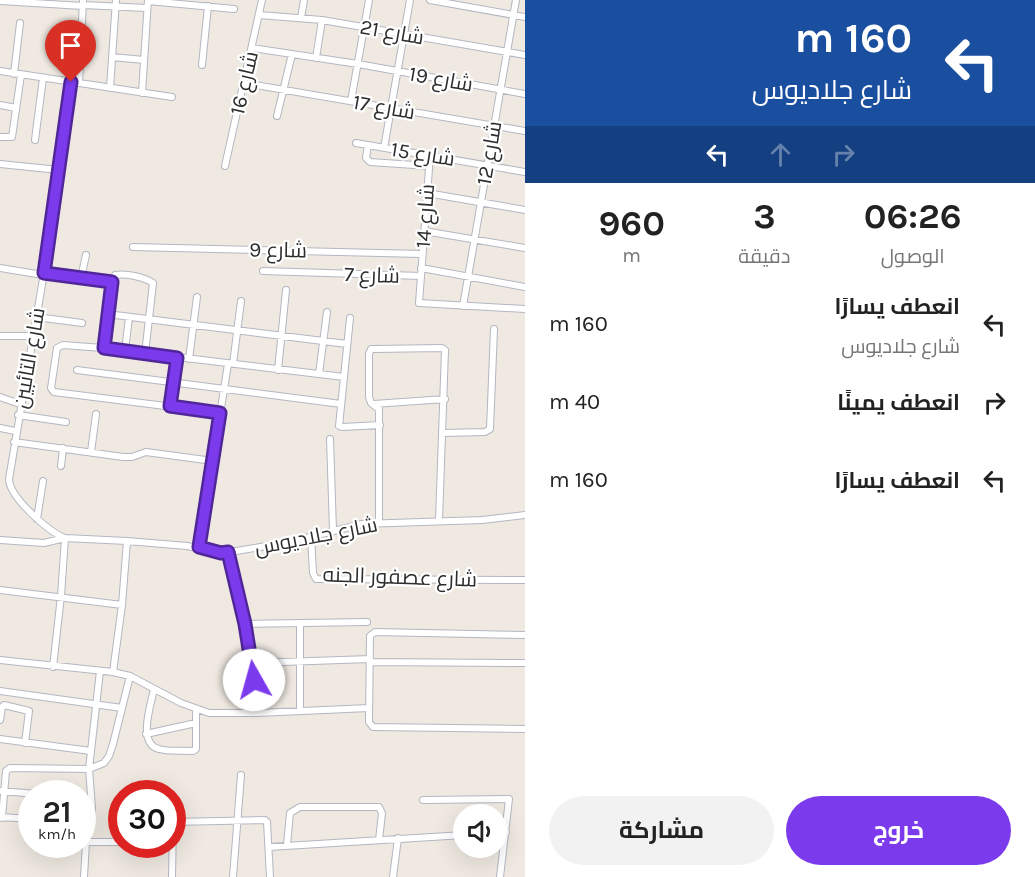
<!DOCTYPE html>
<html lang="ar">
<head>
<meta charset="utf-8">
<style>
	body { margin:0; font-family:Karla,Cairo,sans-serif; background:#f2f2f2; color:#222; direction:rtl; height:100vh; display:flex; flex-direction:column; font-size:22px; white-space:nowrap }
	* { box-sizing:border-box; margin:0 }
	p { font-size:20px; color:#767676 }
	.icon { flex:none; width:33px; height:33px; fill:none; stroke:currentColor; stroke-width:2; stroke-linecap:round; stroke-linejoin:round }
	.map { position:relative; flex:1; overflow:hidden; direction:ltr }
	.panel { display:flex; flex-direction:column; background:#fff; width:510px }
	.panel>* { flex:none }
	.hud { background:#1a4fa0; color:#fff; overflow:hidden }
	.tools { position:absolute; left:453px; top:804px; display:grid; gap:12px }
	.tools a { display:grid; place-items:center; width:54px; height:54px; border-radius:50%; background:#fff; box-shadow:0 6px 24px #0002; font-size:30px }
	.speed { position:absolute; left:18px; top:780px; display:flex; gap:12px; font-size:30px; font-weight:700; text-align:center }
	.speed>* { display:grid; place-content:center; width:78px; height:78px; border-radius:50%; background:#fff; box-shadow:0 6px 24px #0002; line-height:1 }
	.speed small { font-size:15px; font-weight:400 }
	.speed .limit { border:9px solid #d22; background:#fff; color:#111 }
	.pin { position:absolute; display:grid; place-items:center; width:51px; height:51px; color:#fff; margin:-62px -26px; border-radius:50% 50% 50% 0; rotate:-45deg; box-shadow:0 0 6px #0007 }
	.pin .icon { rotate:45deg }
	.me { position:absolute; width:66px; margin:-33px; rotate:353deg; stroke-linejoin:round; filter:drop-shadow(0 0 4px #0008) }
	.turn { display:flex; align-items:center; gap:21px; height:126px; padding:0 24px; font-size:27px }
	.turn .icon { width:78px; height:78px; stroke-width:2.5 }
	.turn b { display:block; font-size:42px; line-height:51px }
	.lanes { display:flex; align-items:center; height:57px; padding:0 24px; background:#0003; justify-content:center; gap:30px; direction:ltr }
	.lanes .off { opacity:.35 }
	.eta { display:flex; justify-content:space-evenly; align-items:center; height:102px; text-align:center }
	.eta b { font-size:36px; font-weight:700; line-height:42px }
	.primary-button { display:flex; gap:12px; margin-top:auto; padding:12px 24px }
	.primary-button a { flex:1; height:69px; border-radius:36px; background:#7c3aed; color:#fff; font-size:24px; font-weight:700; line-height:69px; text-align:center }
	.primary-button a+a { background:#f2f2f2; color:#222 }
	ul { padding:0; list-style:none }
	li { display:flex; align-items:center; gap:18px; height:78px; padding:0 24px }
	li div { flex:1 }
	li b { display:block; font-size:22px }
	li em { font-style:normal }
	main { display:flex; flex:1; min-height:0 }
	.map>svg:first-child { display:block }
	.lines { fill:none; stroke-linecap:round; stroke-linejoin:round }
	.minor-casing { stroke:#b4b7c1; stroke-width:8 }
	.minor { stroke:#fff; stroke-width:6 }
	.route-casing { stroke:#51269a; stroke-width:15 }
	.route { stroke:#7c3aed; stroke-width:10 }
	.labels { text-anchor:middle; stroke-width:4.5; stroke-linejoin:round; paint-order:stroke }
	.street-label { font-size:21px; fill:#2e2e2e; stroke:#fff }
</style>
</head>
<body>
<main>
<section class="panel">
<div class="hud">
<div class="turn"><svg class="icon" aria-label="left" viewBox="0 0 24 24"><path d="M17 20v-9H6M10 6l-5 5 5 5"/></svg><div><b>160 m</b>شارع جلاديوس</div></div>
<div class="lanes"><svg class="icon" aria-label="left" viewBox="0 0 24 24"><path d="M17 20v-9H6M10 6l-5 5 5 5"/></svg><svg class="icon off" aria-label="ahead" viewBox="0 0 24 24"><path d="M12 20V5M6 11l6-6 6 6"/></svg><svg class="icon off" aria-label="right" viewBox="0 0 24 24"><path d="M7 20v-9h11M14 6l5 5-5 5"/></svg></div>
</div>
<div class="eta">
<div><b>06:26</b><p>الوصول</p></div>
<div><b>3</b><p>دقيقة</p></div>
<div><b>960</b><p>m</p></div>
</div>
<ul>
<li><svg class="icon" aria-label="left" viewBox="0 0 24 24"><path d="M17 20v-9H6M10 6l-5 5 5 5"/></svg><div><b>انعطف يسارًا</b><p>شارع جلاديوس</p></div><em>160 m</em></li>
<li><svg class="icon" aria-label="right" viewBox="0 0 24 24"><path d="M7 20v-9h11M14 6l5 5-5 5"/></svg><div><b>انعطف يمينًا</b></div><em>40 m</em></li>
<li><svg class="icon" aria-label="left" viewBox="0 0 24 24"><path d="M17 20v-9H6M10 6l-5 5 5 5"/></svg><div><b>انعطف يسارًا</b></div><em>160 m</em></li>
</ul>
<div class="primary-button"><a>خروج</a><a>مشاركة</a></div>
</section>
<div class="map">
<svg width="525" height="877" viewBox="0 0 525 877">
	<rect width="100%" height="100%" fill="#efe9e1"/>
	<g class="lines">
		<g class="minor-casing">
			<path id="minor" d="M430,0L525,17
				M0,1L83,6
				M148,1L234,9
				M83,5L147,8
				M259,15L322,20L525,55
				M301,18L304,0
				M252,48L358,64L525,94
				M112,57L144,60
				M316,58L322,20
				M202,65L208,6
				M0,71L172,97
				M14,74L20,23
				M79,83L83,0
				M244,83L525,131
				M110,88L116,0
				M142,93L148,0
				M351,101L369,0
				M0,105L16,108
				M277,116L292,54
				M0,137H12L21,75
				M35,140L43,78
				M356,143L525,172
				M368,145L366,158L370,162L429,166
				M384,148L410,0
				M430,155L419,303L525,309
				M0,164L59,170
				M225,166L262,0
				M427,193L525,210
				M424,231L525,248
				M133,247L422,254
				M0,268L43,275
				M421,268L525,287
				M263,271L421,276
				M44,273L112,282
				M81,278L86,255
				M463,306L516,0
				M107,314L347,344
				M36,317L82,323
				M350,318L339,426L342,427L380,425
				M0,336H33
				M103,348L112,282L115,275C126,273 144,277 153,283L145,354
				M125,351L129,317
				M189,359L197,297
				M233,364L241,301
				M77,370L341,404
				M278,370L286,290
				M319,374L327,312
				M0,397L20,404
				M374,404L445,399
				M170,406L177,358
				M221,413L54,392L51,388L57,348L63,345L103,348L344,377
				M18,415L66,422
				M0,428L15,431
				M444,433L485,432L490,429L494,329
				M330,439L333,530
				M14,442L123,457H132L146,452L213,461
				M91,452L96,414
				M61,466L63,448
				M37,519L43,481
				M379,523V409L371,403L369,397V354L371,349H374L442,348L445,350L439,520
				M311,536L313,573L316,579L525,580
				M0,540L44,543L65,538L127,541L187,546L224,553L285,543L362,524L482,520L525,515
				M199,547L228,364
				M228,552L245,624L257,713
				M0,590L122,605
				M245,624L367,622
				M525,635L375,632L370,636L369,722L373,727L525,729
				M0,660L113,672L130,676L181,703L209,713H257L369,708
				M370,662L525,663
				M252,663L370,659
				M53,667L61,596L65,538C49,532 9,497 9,479L44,273L71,82
				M113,672L122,605L127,541
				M154,689C151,704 137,744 159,749C169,752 182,750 193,751L196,749V710
				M0,691L122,708
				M300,711V623
				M0,720L2,707L4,705L29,711L25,743
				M146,734L196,723
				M0,739L91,751
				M0,791L37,794
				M423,800L509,799L500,877
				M0,817L32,819
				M2,818L6,771L10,768L89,769L104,763L109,756L113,744L130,676
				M172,822L265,820L267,822L270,877
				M496,833L506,832
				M86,842H119L122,833
				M287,845L290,813L300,807H379L382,813L379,840
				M269,847L464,835
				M84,877L86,842L92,808L89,769L100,671
				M172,877L173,822
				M233,877L241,775
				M393,877L398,838"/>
		</g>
		<use href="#minor" class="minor"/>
	</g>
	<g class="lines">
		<g class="route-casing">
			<path id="route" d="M71,82L44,273L112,282L104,348L177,358L170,406L220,413L199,547L221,553L228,552L245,624L254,680"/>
		</g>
		<use href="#route" class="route"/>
	</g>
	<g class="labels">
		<g class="street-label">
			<text transform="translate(392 32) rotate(10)" y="7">شارع 21</text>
			<text transform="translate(441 79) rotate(10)" y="7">شارع 19</text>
			<text transform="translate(244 83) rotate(-77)" y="7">شارع 16</text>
			<text transform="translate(384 107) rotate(10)" y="7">شارع 17</text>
			<text transform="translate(489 153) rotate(-80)" y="7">شارع 12</text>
			<text transform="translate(423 154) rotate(9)" y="7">شارع 15</text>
			<text transform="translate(425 216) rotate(-86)" y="7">شارع 14</text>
			<text transform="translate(278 250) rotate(1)" y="7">شارع 9</text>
			<text transform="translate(372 275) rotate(2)" y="7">شارع 7</text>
			<text transform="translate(29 358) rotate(-80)" y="7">شارع التائبين</text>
			<text transform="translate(316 536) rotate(-11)" y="7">شارع جلاديوس</text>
			<text transform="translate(400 577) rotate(2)" y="7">شارع عصفور الجنه</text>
		</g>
	</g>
</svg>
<div class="tools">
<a><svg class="icon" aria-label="sound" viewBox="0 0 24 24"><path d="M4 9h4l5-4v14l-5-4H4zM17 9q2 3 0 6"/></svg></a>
</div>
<div class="speed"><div>21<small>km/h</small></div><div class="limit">30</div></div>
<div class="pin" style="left:71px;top:82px;background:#d93025"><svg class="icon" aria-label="arrive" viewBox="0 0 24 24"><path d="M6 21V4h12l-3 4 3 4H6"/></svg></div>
<svg class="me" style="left:254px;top:680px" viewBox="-20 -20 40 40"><circle r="19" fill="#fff"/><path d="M0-13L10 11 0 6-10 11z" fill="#7c3aed"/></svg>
</div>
</main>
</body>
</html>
